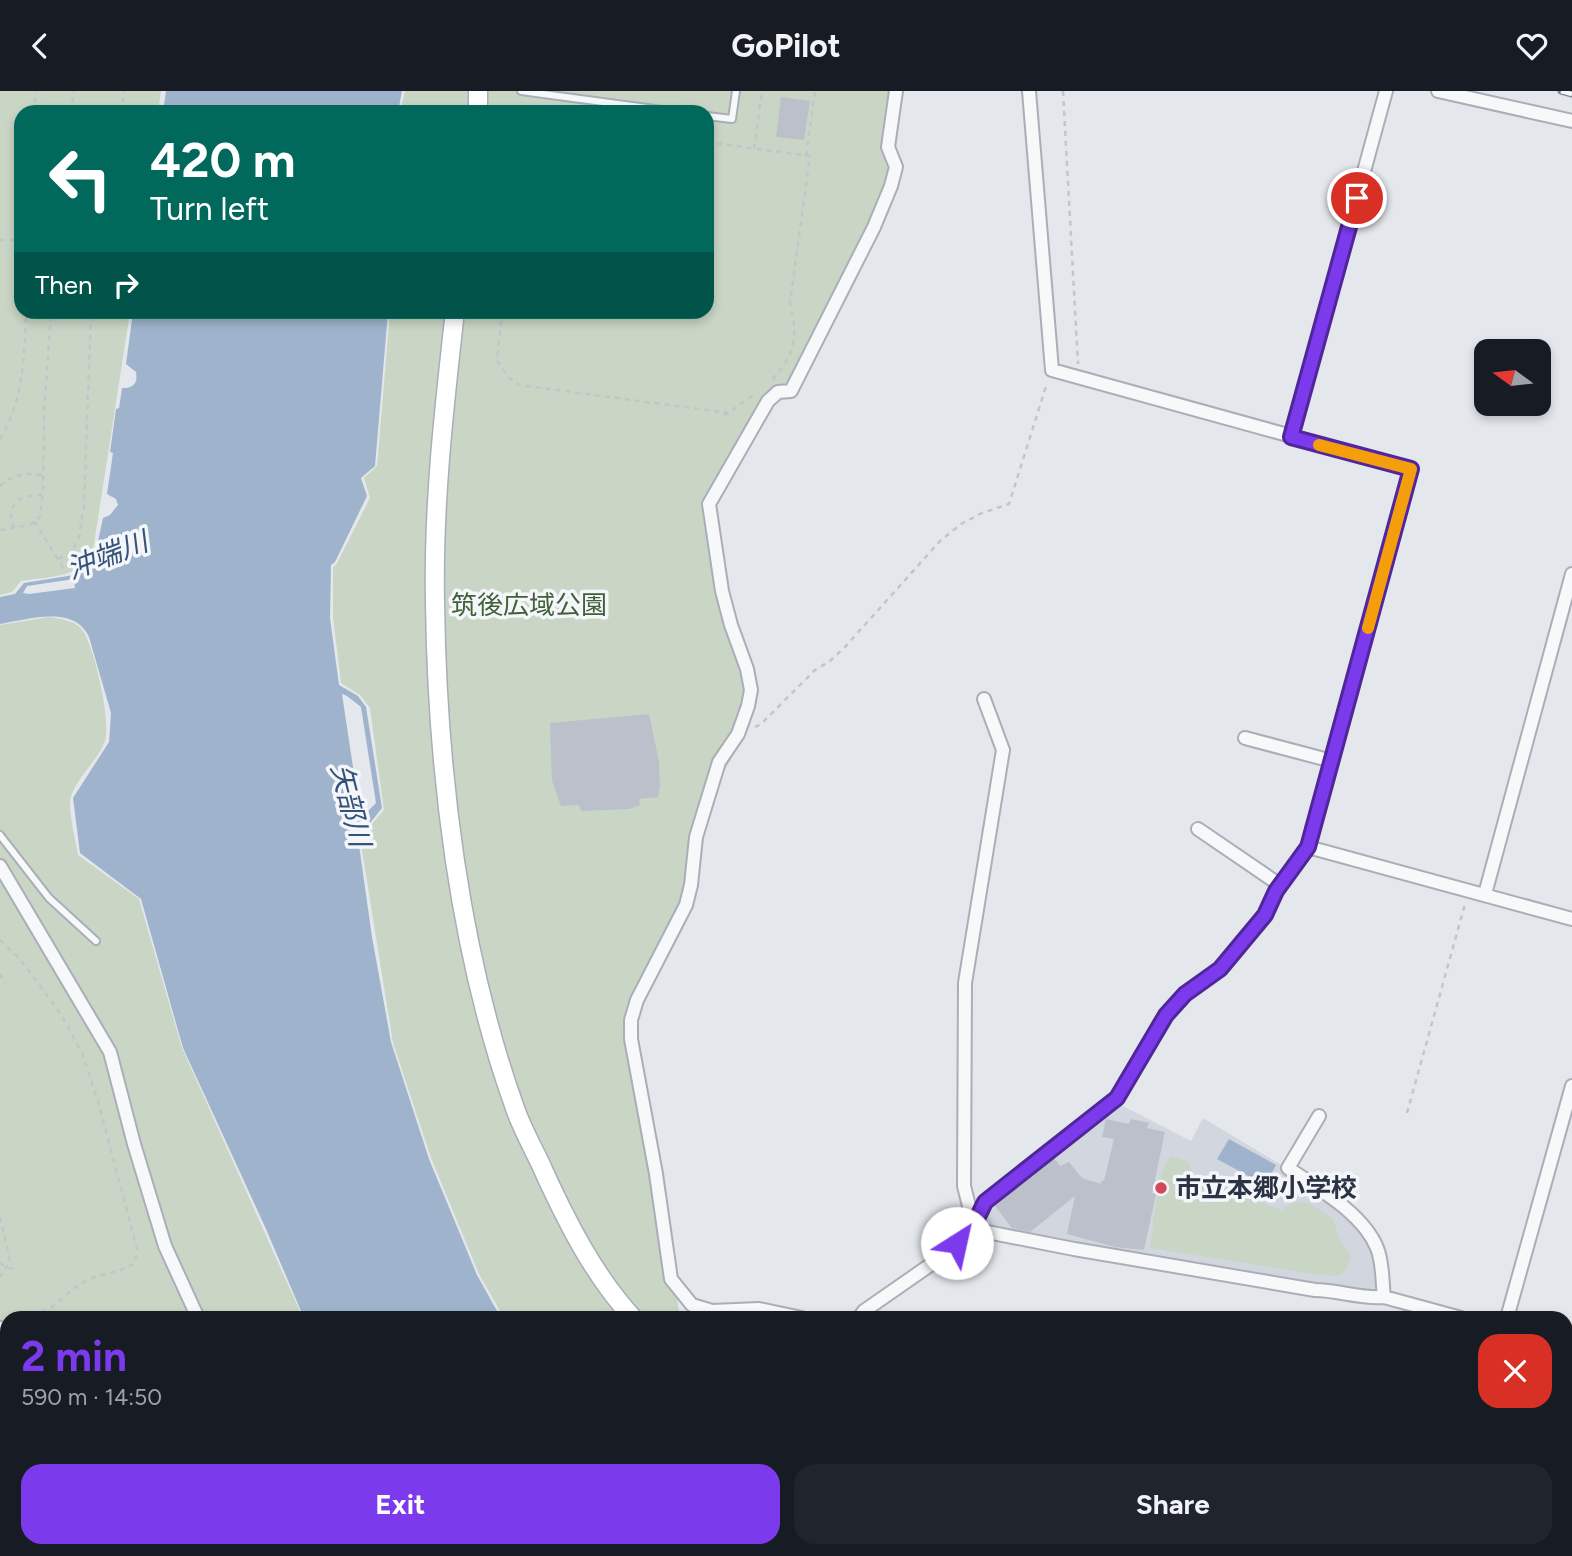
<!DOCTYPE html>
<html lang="en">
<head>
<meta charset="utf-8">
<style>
	body { margin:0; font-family:Figtree,"Noto Sans JP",sans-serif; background:#20242c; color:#f1f3f6; height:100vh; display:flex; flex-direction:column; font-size:26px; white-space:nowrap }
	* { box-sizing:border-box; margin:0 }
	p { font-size:23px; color:#9ea1a6 }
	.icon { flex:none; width:38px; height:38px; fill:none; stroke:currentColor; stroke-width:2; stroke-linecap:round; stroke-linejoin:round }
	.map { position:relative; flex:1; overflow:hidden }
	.details { position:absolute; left:0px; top:1220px; width:1573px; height:247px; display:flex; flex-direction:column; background:#171b24; border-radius:21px 21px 0 0; box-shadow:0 4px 10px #0003 }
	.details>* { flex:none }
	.banner { position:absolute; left:14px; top:14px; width:700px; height:214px; border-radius:21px; box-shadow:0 4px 10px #0003; background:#00695c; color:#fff; overflow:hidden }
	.needle { width:46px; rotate:285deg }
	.fabs { position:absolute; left:1474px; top:248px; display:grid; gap:14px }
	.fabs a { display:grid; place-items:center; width:77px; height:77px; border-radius:14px; background:#171b24; box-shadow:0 4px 10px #0003; font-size:35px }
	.pin { position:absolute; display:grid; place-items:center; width:60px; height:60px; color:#fff; margin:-30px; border:4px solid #fff; border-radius:50%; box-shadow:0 2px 7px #0007 }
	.me { position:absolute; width:77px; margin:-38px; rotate:35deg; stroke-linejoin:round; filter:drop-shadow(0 0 5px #0008) }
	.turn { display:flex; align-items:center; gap:24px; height:147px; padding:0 21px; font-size:32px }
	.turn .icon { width:91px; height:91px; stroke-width:2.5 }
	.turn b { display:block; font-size:49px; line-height:60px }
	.then { display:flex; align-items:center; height:66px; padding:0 21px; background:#0003; gap:14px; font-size:26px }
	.round { display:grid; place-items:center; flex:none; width:74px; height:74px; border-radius:21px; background:#20242c }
	.overview { display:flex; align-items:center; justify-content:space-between; height:119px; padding:0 21px }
	h1 { font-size:42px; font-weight:700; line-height:52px; color:#7c3aed }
	.action { display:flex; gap:14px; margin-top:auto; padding:14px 21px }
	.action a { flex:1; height:80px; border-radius:21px; background:#7c3aed; color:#fff; font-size:28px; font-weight:700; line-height:80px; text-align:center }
	.action a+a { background:#20242c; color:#f1f3f6 }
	header { display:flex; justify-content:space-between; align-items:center; height:91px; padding:0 21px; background:#171b24; font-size:32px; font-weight:700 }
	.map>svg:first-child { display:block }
	.built { fill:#d2d6de }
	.green { fill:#c9d6c5 }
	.water { fill:#9fb4cc; fill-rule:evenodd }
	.building { fill:#bbc0ca }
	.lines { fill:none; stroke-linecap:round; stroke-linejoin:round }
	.lane-casing { stroke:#a9aeb7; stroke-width:10 }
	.street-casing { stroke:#a9aeb7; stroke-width:16 }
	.secondary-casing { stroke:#a9aeb7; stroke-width:21 }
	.path { stroke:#c2c5cb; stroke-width:2.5; stroke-dasharray:5 5; stroke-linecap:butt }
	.lane { stroke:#f7f8fa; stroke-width:6 }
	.street { stroke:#f7f8fa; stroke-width:12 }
	.secondary { stroke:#fff; stroke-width:18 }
	.rail-casing { stroke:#7d8696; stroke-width:7 }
	.rail { stroke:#f4f6f9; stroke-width:4.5; stroke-dasharray:13; stroke-linecap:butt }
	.route-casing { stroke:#51269a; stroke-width:18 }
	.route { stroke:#7c3aed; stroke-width:12 }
	.slow { stroke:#f59e0b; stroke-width:12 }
	.poi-dot { fill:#d1495b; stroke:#f4f6f9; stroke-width:2.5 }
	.labels { text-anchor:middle; stroke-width:7; stroke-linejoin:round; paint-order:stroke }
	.park-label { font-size:26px; fill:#3f6138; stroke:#f4f6f9 }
	.poi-label { font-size:26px; font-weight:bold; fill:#2b3445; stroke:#f4f6f9; text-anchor:start }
	.water-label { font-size:28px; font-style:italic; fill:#34527a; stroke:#f4f6f9 }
</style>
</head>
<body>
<header><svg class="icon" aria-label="back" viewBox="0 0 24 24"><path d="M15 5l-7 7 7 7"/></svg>GoPilot<svg class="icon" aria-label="heart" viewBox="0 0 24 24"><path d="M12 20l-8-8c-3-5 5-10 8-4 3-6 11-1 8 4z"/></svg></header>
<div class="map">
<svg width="1572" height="1465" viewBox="0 0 1572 1465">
	<rect width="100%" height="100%" fill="#e4e7ec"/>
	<path class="built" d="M1119,1013L1191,1050L1203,1027L1283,1075L1281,1079L1340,1119L1371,1153L1376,1196L1372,1202L1335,1194H1318L1196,1174L992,1137L987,1133L985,1124L991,1115Z"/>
	<path class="green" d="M0,0H161L158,21H21V220L130,221L92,466C75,487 46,486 21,490L12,501L0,504Z
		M405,0H891V80L870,134L791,292L772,299L705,417L746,586L747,605L737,635L734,663L722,684L703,743L694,807L669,849L643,901L635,937L680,1227H504L479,1183L431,1067L393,952L360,747L384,719L370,617L360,604L341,592L333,527V476L336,474L370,407L364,387L377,375L390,221L707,220V21H400Z
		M49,526C60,528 76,529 83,540C95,558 111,630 105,650C99,668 78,685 71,705C67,717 76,750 78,764L139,808L182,957L303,1227H7V1290L0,1287V534Z
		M1171,1065L1188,1071L1195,1092L1214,1101L1240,1104L1282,1119C1302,1102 1314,1116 1333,1128L1340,1149L1351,1164C1345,1186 1341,1185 1320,1184L1150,1157C1154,1135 1156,1079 1171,1065Z
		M184,1460H369L360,1465H191Z"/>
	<path class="water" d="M166,0H402L398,21H163Z
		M133,221H388L375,375L361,387L367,405L335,471L331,474L330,527L339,594L358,605L366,616L382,717L358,747L372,846L391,951L429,1068L477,1184L501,1227H304L266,1138L183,957L141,808L80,762L73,707L109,651L111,622L89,546C74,513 27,529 0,533V506L15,503L24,492L74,484L86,478L94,468L103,427L110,424L118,414L116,408L107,403L113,362L110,361L116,318L119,317L122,297C133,297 138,293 136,281L126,273ZM74,488L75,497L29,503L23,502L27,495ZM342,603L347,605L361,616L376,712L356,732L351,699L356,696Z
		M1229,1048L1276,1074L1265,1094L1217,1068Z
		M434,1460H671L675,1465H439Z"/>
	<path class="building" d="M781,6L810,10L804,49L776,46Z
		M649,623L659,671L660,694L658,706L639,708L640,714L629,718L581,720L579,714L561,715L552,690L550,632Z
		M1106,1028L1129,1033L1131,1028L1149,1032L1147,1037L1165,1041L1152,1102L1156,1103L1144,1159L1115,1156L1067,1143L1075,1105L1030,1141L1012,1137L995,1115L1054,1067L1060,1075L1069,1071L1082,1087L1101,1093L1102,1089L1104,1090L1114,1048L1102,1046Z"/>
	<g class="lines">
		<g class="lane-casing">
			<path id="lane" d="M521,0L677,21
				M707,25L732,28L736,0
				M0,744L49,807L96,850
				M0,1403L7,1405
				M159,1465L160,1460"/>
		</g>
		<g class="street-casing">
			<path id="street" d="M1438,0L1572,30
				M1291,347L1386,0
				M1245,647L1332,670
				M1198,738L1280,794
				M1308,756L1572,828
				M0,775L110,961L134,1053L165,1155L198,1227
				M1485,803L1572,483
				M1319,1025L1288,1077C1317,1097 1363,1122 1377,1157C1383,1171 1382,1190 1384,1206
				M975,1127L969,1115L964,1095L965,892L1003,659L984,608
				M972,1138L1074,1158L1315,1199C1338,1199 1360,1208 1384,1206L1461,1227
				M802,1227L759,1218L712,1220L692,1214L671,1188L656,1083L631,948V929L637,909L686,814L691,794L696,746L719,671L738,643L748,615L751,599L747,578L731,534L722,500L709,413L768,310L778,301L791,300L874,136L891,95L896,76L888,56L896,0
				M859,1227L864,1220L943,1165L972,1138L985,1111L1117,1007L1166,924L1185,903L1220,878L1265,823L1276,800L1308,756L1411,378L1052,279L1029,0
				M1507,1227L1572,995
				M0,1237L7,1241
				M0,1280L7,1284
				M300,1460L303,1465
				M875,1460L882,1465
				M1443,1465L1445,1460"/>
		</g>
		<g class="secondary-casing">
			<path id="secondary" d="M478,0V21
				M455,220C444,317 433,414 435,511C437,678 459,863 516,1020C524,1042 536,1062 545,1083C568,1133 595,1186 633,1227
				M1174,1460L1184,1465
				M369,1465L377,1460"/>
		</g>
		<path class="path" d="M1063,0L1078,273
			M34,21L36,0
			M71,21L74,0
			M120,21L125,0
			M707,51L810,65L790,211C798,246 796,262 772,289
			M754,58L762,0
			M806,65L815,0
			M0,149H21
			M502,220L497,270L509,287L519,294L729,322
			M724,325L756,302
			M0,348C23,312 25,262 26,220
			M0,395C13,383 24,382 42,384
			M34,430L64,478
			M14,437C4,413 21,403 43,404
			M0,439L30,434L40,426L43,401L44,323L51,220
			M58,468L71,462L79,446L84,414L91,220
			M755,636L761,633L815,579L830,570L845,556L940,450L961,433L982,422L1009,413L1047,292
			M0,849L20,868L62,925L82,962L98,1010L137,1158L135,1172C119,1183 104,1181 88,1189C59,1203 60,1221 21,1227
			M0,883L5,893
			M1407,1022L1465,813
			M0,1126L10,1170L0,1186
			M0,1172L6,1177L17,1178
			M239,1460L243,1465
			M265,1460L266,1465
			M343,1460L349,1465
			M393,1465L401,1460"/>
		<use href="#lane" class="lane"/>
		<use href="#street" class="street"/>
		<use href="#secondary" class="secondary"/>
		<g class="rail-casing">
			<path id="rail" d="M1561,0L1572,3"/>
		</g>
		<use href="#rail" class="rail"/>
	</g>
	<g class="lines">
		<g class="route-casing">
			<path id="route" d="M957,1152L972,1138L985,1111L1117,1007L1166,924L1185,903L1220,878L1265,824L1276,800L1308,756L1411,378L1291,346L1357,107"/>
		</g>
		<use href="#route" class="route"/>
		<path class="slow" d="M1319,354L1411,378L1368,537"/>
	</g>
	<circle class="poi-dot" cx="1161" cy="1097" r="7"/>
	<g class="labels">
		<g class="park-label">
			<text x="529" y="523">筑後広域公園</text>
		</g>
		<g class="poi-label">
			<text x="1175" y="1106">市立本郷小学校</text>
		</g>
		<g class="water-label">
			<text transform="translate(107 464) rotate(-21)" y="10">沖端川</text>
			<text transform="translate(351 714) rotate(76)" y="10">矢部川</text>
		</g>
	</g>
</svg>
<div class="fabs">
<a><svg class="needle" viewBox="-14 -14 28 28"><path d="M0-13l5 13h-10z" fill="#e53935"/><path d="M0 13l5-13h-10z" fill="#9ea1a6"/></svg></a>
</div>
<div class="pin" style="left:1357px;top:107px;background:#d93025"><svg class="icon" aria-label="arrive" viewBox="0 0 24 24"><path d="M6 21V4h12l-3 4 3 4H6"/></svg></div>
<svg class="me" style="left:957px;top:1152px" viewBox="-20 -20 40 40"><circle r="19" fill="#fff"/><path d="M0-13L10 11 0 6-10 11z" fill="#7c3aed"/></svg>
<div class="banner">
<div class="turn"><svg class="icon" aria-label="left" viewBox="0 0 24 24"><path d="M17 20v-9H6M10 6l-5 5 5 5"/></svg><div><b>420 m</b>Turn left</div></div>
<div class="then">Then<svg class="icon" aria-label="right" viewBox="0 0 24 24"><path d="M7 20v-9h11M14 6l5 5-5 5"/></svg></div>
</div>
<section class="details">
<div class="overview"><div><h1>2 min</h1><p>590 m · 14:50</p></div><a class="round" style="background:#d93025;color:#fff"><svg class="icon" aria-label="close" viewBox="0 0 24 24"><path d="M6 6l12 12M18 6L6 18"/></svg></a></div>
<div class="action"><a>Exit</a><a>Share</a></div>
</section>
</div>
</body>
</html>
